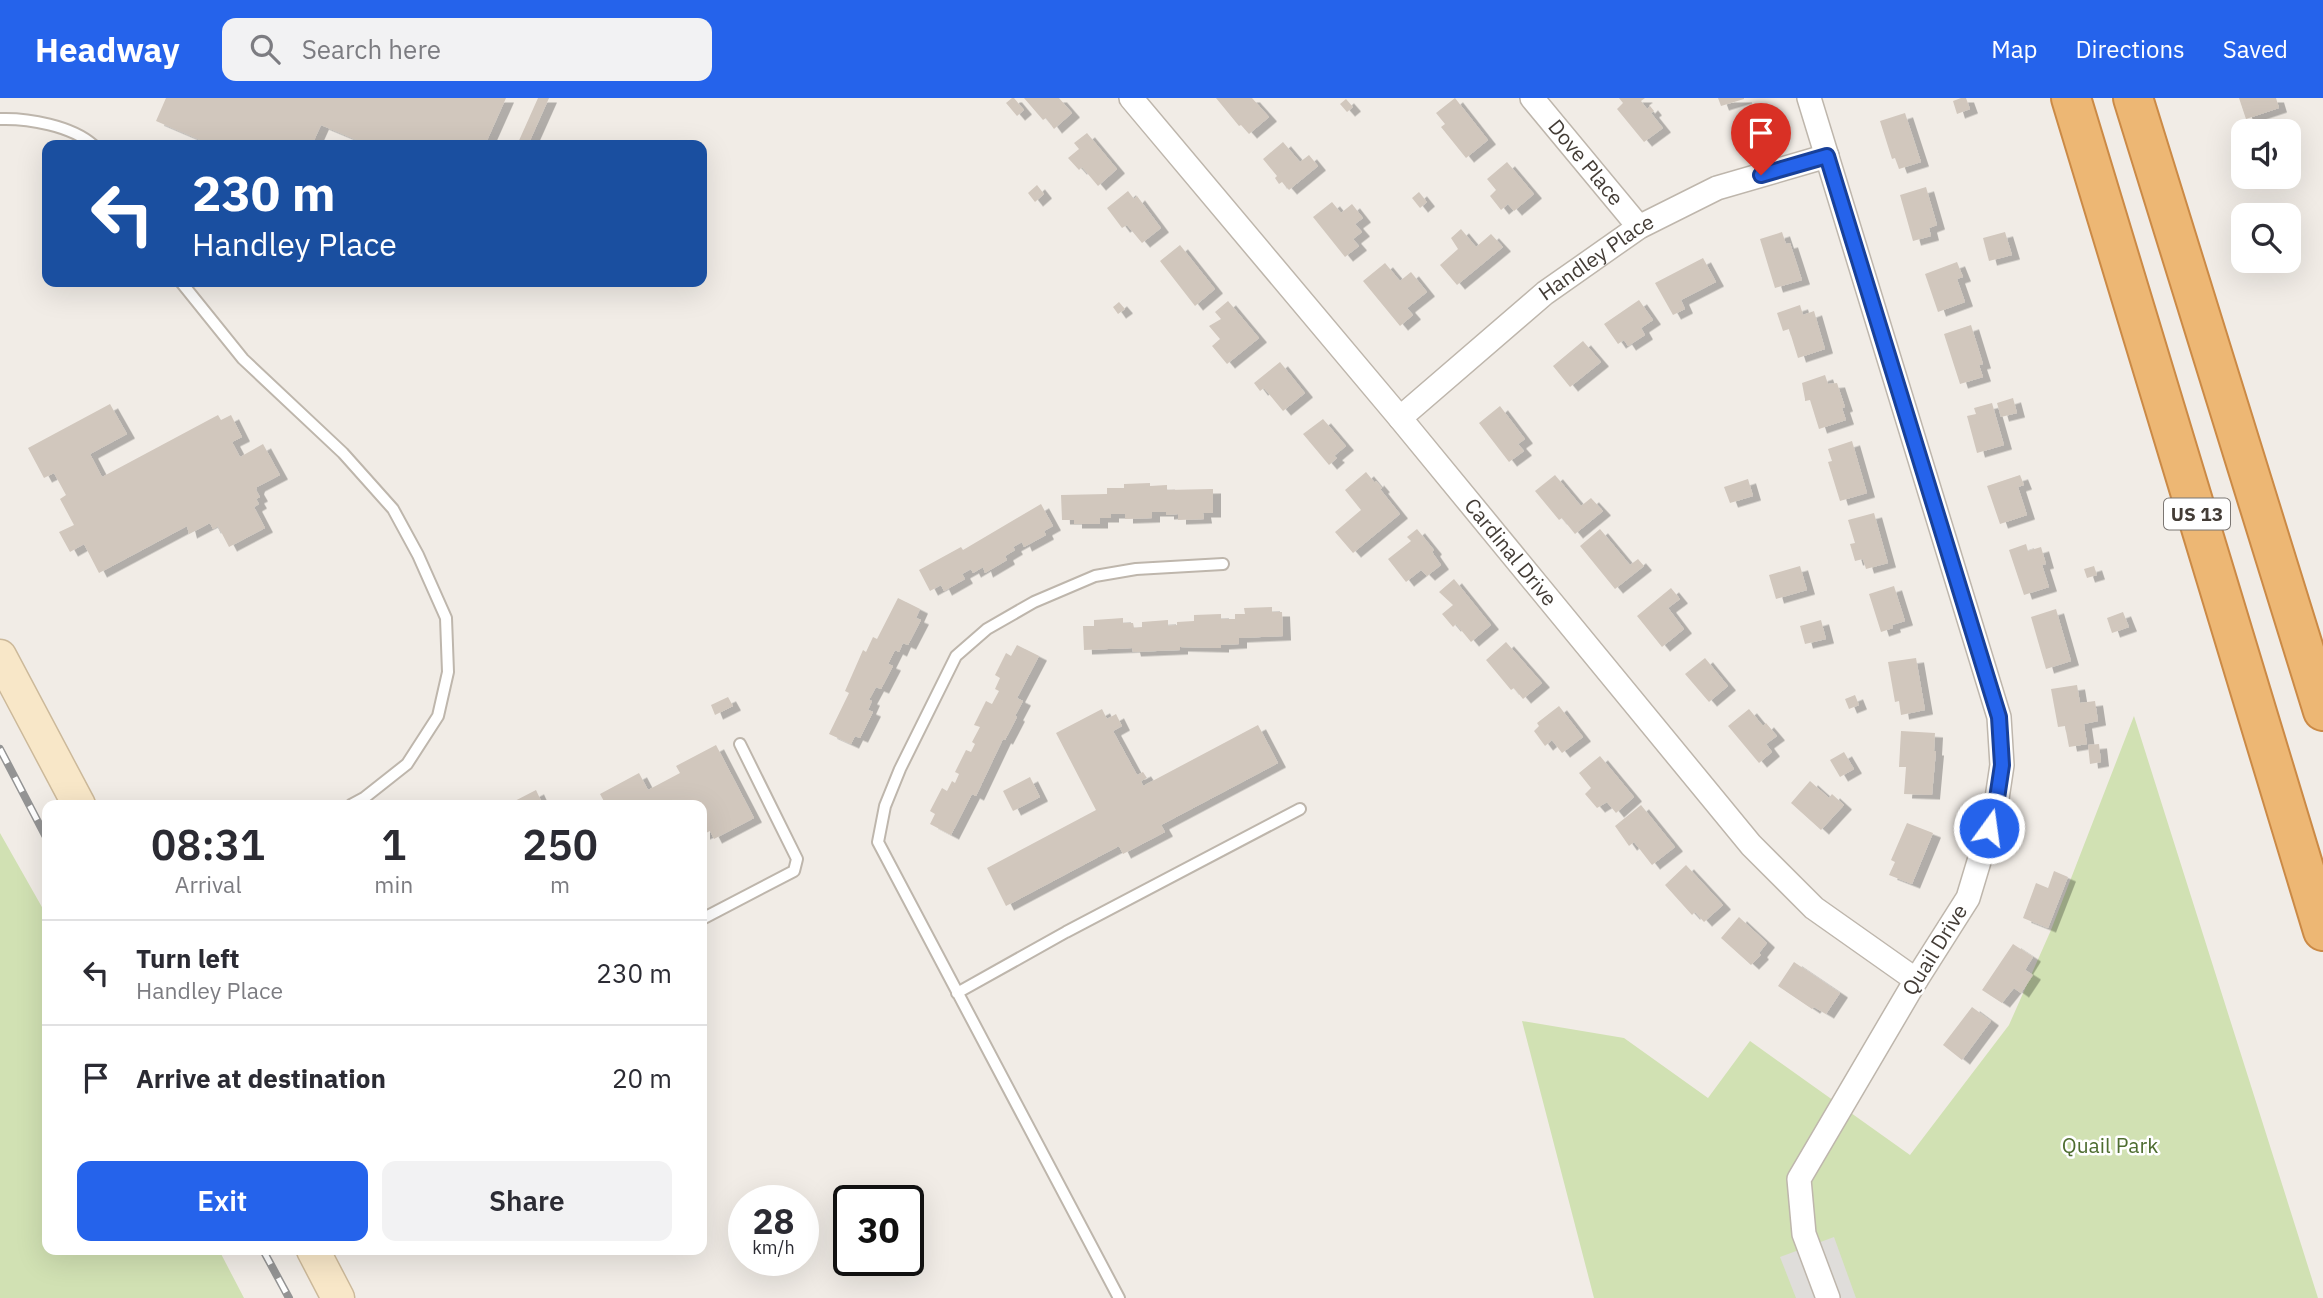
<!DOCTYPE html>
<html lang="en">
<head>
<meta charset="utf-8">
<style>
	body { margin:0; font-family:"IBM Plex Sans",sans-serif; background:#f2f2f3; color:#2b2b33; height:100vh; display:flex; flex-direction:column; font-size:26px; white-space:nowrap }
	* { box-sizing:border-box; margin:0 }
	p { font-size:23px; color:#7c7c81 }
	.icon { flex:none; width:38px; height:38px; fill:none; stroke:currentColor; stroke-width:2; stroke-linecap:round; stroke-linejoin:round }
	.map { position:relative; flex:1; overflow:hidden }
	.drawer { position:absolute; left:42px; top:702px; width:665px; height:455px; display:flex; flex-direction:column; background:#fff; border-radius:14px; box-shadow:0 7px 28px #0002 }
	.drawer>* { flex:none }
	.banner { position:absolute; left:42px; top:42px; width:665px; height:147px; border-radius:14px; box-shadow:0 7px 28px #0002; background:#1a4fa0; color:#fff; overflow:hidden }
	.fabs { position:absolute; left:2231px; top:21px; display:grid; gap:14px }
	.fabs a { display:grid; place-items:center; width:70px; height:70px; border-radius:14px; background:#fff; box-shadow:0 7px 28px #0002; font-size:35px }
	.speed { position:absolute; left:728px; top:1087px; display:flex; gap:14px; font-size:35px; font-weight:700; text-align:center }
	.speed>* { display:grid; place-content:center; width:91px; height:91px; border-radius:50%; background:#fff; box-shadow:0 7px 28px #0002; line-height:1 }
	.speed small { font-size:18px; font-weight:400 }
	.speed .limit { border:4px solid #111; border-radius:10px; background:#fff; color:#111 }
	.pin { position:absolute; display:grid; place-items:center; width:60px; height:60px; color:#fff; margin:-72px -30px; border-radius:50% 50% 50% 0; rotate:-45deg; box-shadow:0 0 7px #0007 }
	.pin .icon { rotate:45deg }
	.me { position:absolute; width:77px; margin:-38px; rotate:14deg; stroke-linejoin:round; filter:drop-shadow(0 0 5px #0008) }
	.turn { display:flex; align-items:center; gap:24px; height:147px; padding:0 35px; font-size:32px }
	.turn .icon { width:91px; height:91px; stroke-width:2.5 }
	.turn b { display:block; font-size:49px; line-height:60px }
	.eta { display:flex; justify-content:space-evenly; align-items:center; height:119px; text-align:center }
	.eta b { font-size:42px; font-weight:600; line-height:49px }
	.primary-button { display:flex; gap:14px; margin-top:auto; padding:14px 35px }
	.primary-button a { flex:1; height:80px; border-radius:14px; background:#2563eb; color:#fff; font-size:28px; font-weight:600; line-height:80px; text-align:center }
	.primary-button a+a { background:#f2f2f3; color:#2b2b33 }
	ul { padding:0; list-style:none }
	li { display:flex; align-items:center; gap:21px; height:105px; padding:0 35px; border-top:2px solid #e1e1e2 }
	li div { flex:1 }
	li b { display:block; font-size:26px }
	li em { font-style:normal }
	header { display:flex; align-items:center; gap:42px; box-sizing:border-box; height:98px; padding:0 35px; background:#2563eb; color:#fff }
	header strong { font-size:33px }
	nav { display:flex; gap:38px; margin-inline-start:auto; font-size:24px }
	.search { width:490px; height:63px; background:#f2f2f3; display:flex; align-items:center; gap:18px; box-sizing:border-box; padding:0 24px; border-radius:14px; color:#7c7c81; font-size:26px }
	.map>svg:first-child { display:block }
	.green { fill:#d1e1b3 }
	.parking { fill:#dfddda }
	.building { fill:#d1c7bd; filter:url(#shadow) }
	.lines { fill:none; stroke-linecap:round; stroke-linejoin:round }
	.lane-casing { stroke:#beb6ac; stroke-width:14 }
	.street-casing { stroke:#beb6ac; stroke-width:26 }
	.secondary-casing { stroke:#ccb99a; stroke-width:35 }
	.highway-casing { stroke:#cb8a46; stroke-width:42 }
	.lane { stroke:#fff; stroke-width:10 }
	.street { stroke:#fff; stroke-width:23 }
	.secondary { stroke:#f8e7c8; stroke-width:32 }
	.highway { stroke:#edb774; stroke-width:38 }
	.rail-casing { stroke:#949494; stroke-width:8 }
	.rail { stroke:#fff; stroke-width:5; stroke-dasharray:16; stroke-linecap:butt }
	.route-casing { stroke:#184099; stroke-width:18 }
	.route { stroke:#2563eb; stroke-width:12 }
	.labels { text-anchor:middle; stroke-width:5; stroke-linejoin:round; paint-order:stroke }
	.shield { fill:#fff; stroke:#7b7672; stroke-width:2 }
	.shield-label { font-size:19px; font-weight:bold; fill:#433c36 }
	.street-label { font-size:21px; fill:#433c36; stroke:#fff }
	.park-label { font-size:21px; fill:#4e6d30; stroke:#fff }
</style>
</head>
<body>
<header>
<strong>Headway</strong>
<div class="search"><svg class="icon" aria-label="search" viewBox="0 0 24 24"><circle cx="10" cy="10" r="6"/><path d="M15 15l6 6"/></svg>Search here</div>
<nav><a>Map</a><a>Directions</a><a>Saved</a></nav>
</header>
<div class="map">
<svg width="2323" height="1200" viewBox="0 0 2323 1200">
	<defs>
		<filter id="shadow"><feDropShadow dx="8" dy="4.5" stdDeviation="0" flood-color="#0004"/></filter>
	</defs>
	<rect width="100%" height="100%" fill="#f1ece6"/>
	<path class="green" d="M2134,618L2318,1200H1594L1522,923L1624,940L1708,1000L1750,943L1910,1057L2009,927L2051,832Z
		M0,735L47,818V1152H219L244,1200H0Z"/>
	<path class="parking" d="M1834,1139L1856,1200H1796L1780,1159Z"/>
	<path class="building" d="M166,0H506L485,47H369L321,27L312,47H212L156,23Z
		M538,0H549L528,47H517Z
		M1012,0H1014L1024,12L1017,18L1006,5Z
		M1024,0H1059L1072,15L1054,31L1046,20L1043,22Z
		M1216,0H1252L1269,19L1249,36L1241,27L1239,28Z
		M1455,0L1488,42L1466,60L1441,29L1445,26L1436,15Z
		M1619,0H1645L1641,3L1647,11L1650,8L1654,13L1651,15L1663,30L1644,44L1617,11L1623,5Z
		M1718,0H1744V1L1721,8Z
		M1961,0H1966L1970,11L1957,16L1953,3Z
		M2239,0H2276L2279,10L2246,21Z
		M1346,1L1353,9L1347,14L1340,6Z
		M1905,15L1921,64L1899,71L1895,60L1892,61L1880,23Z
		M1087,35L1117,71L1098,88L1082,69L1079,72L1068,60L1079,51L1074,45Z
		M1283,44L1300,64L1309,57L1318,68L1289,92L1282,84L1279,86L1275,80L1277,78L1263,61Z
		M1507,64L1534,96L1514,113L1508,106L1501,112L1490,98L1496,92L1487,81Z
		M1037,87L1044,96L1035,104L1028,95Z
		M1926,89L1937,127L1929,130L1931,138L1913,143L1900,97Z
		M1128,93L1134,101L1137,98L1161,130L1142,145L1127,127L1122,130L1107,110Z
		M1419,94L1427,104L1420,110L1412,100Z
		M1332,104L1341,115L1352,106L1363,120L1355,126L1362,134L1353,141L1359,148L1345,159L1313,119Z
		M1461,131L1476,149L1491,136L1503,149L1457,187L1440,167L1458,151L1451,140Z
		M1782,134L1786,146L1790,145L1802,182L1775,190L1760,141Z
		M2005,134L2012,157L1989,163L1983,140Z
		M1180,147L1215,191L1195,208L1160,163Z
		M1703,160L1716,184L1681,202L1685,211L1673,217L1655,185Z
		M1957,164L1963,179L1957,181L1965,204L1938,214L1925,176Z
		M1385,165L1400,183L1411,174L1427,194L1407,210L1413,217L1400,228L1363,183Z
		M1639,202L1653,222L1641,230L1645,237L1628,248L1624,242L1618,246L1604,226Z
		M1228,203L1259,240L1227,266L1212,248L1220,241L1209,228L1221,221L1215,214Z
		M1119,204L1125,211L1118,216L1113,209Z
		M1800,207L1803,217L1814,213L1825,251L1798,260L1789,231L1783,233L1777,215Z
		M1971,227L1983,266L1979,267L1983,279L1960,286L1944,236Z
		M1583,243L1601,264L1570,289L1553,268Z
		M1280,264L1305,295L1283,313L1264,290L1260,293L1254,285Z
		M1825,277L1828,286L1837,285L1845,309L1842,310L1846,322L1819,331L1810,302L1805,303V301L1802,285Z
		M2013,300L2017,315L2001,319L1997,305Z
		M1992,305L2004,347L1977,355L1967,318L1976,316L1974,310Z
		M110,306L127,336L90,356L102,379L218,317L221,322L231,317L242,339L232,344L240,359L263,346L280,377L257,389L256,392L260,399L256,401L259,406L254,409L265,430L229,449L218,428L213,431L210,425L189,436L187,428L99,475L84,446L70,454L59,434L74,427L60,401L66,397L54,375L44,380L28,350Z
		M1500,308L1525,341L1518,346L1524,353L1509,364L1479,325Z
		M1323,321L1346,348L1334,358L1337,360L1329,367L1303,336Z
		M1852,343L1867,395L1840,403L1828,364L1832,363L1828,351Z
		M1366,374L1375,385L1376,383L1382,390L1380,391L1400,416L1353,455L1335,434L1361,412L1345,392Z
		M1555,377L1581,408L1591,400L1603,413L1575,436L1562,420L1559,422L1535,393Z
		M2020,377L2024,387L2018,389L2027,417L2000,426L1987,388Z
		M1748,381L1753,398L1730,405L1724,389Z
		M1150,385V388L1167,387V392L1213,391V415H1203L1204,421L1178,422V416L1166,417V414H1152V420L1125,421V416H1111V420H1100V426H1074V422H1062L1061,397L1107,396V390H1124V386Z
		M1041,406L1053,428L1044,433L1046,437L1024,449L1022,444L1013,449L1015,452L1005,458L1007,462L985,475L983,469L973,475L971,471L962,476L965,481L944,493L941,487L930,493L919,472L961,449L963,452Z
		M1874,415L1888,465L1866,471L1863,461L1855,463L1850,446L1855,445L1848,422Z
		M1417,431L1434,452L1432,454L1441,467L1427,478L1421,472L1406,484L1388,461L1411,443L1407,439Z
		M1600,431L1630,467L1638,461L1644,468L1615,491L1580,448Z
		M2026,446L2028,453L2041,449L2046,466L2042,467L2049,489L2024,497L2009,452Z
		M1800,468L1807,492L1776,501L1769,477Z
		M2094,468L2097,477L2087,480L2084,471Z
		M1454,481L1491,527L1471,544L1456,526L1453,529L1442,516L1453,507L1439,494Z
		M1894,488L1905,523L1892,527L1893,530L1881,534L1869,496Z
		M1671,490L1680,501L1668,510L1684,531L1662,549L1637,518Z
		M898,500L920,511L916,520L921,522L908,547L903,545L899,554L895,552L888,566L893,568L881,591L876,589L869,602L872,603L868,612L873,614L860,640L855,638L851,646L829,636L849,595L845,593L863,552L866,554L873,539L877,541Z
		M1272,509V514H1282L1283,538L1239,540V546L1221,547V550L1180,549V552L1133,554L1132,550L1084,552L1083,528H1094V522L1123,520V525H1133L1134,530L1142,529V524L1168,522V528L1177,527V524L1194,523V517L1221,516V521H1235V516H1245L1244,510Z
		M2056,511L2071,563L2046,571L2031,519Z
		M2123,514L2129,529L2112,535L2107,520Z
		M1821,522L1826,541L1805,546L1800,528Z
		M1506,544L1542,585L1523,601L1514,590L1511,592L1486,562Z
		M1017,547L1039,558L1017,600L1023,603L1015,618L1017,619L1005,642L1003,641L976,698L972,696L951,737L930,726L935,716L930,713L942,690L947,693L952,683L955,685L959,676L955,674L966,652L971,654L975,646L972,644L980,629L974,627L986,603L992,606L999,593L995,591L1000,580L995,577L1006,555L1011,558Z
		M1705,560L1728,588L1709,604L1685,576Z
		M1916,560L1925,612L1901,617L1899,603L1895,604L1888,564Z
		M2077,587L2080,605L2095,603L2098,623L2084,626L2087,646L2069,649L2065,628L2058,629L2051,591Z
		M1855,597L1859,607L1849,611L1845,601Z
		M728,599L733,608L715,617L711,607Z
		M1559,608L1583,639L1562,655L1552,642L1545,648L1534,633L1539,628L1537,625Z
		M1102,611L1107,621L1116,616L1122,628L1113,633L1137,677L1143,674L1147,680L1141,683L1143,688L1258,627L1278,665L1161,727L1165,734L1123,756L1119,748L1006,808L987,770L1096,712L1056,635Z
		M1749,611L1763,628L1766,625L1777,638L1766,646L1772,654L1759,665L1728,628Z
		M1901,633L1935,635L1934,653H1936L1932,697L1904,696L1906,669H1899Z
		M2099,646L2101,664L2090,666L2088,647Z
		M716,647L754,720L714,741L710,733L702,737V707H606L600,696L639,675L648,692L680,675L676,668Z
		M1844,654L1854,671L1840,679L1830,662Z
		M1600,658L1634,699L1616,715L1607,704L1597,710L1585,696L1591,690L1579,675Z
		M1030,679L1040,699L1013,713L1003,693Z
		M1810,683L1829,700L1832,696L1844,707L1821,732L1791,705Z
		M536,692L543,707H507Z
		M1641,707L1675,749L1652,767L1634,744L1629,748L1615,728Z
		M1907,725L1933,735L1912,786L1889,777L1895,764L1891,762Z
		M1686,767L1723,807L1704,824L1695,814L1692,817L1665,787Z
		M2054,773L2068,779L2048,830L2023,820L2036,785L2048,790Z
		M1739,819L1767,845L1759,855L1761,857L1751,867L1721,840Z
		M2013,846L2033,859L2025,872L2033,877L2021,895L2014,890L2002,905L1982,892Z
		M1794,864L1840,895L1826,916L1814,909L1812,911L1778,888Z
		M1972,909L1991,923L1962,962L1943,947Z"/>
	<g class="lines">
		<g class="lane-casing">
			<path id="lane" d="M0,21C28,20 72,28 93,47
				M181,184L243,261L343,355L393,411L418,457L446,520L448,574L438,618L407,666L364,700L351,707
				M702,821L794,773L797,761L740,646
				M957,895L1066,834L1300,711
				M1119,1200L878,744L885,708L900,671L956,558L987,531L1034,504L1095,478L1136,471L1223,466"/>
		</g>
		<g class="street-casing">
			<g id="street">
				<path id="s1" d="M1131,0L1400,320L1751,747L1814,810L1916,882"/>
				<path id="s2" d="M1532,0L1639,129"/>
				<path d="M1809,0L1999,619L2002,667L1996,707L1968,800L1916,882L1799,1081L1804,1136L1828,1200"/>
				<path id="s3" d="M1400,320L1545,195L1639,129L1717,90L1827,58"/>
			</g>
		</g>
		<g class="secondary-casing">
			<path id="secondary" d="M0,558L79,707
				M313,1152L338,1200"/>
		</g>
		<g class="highway-casing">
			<path id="highway" d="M2071,0L2323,833
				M2133,0L2323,613"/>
		</g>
		<use href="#lane" class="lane"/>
		<use href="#street" class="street"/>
		<use href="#secondary" class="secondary"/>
		<use href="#highway" class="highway"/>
		<g class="rail-casing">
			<path id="rail" d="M0,651L47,741
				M263,1152L289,1200"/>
		</g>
		<use href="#rail" class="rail"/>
	</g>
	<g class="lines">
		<g class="route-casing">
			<path id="route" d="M1761,77L1827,58L1999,619L2002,667L1996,707L1989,730"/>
		</g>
		<use href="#route" class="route"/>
	</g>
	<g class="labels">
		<rect class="shield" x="2164" y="400.5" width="66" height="31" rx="5"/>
		<g class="shield-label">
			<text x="2197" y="423">US 13</text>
		</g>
		<g class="street-label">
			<text dy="7" stroke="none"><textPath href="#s2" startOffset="84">Dove Place</textPath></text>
			<text dy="7" stroke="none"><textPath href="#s3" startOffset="254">Handley Place</textPath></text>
			<text dy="7" stroke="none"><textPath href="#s1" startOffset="592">Cardinal Drive</textPath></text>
			<text transform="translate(1935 852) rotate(-58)" y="7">Quail Drive</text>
		</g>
		<g class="park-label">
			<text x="2110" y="1055">Quail Park</text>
		</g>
	</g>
</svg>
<div class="fabs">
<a><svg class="icon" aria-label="sound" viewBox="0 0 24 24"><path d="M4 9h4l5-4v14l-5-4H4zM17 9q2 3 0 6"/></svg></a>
<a><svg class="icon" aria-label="search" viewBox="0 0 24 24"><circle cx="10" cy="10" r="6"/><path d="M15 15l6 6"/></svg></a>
</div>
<div class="speed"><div>28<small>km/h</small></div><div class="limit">30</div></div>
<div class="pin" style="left:1761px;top:77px;background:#d93025"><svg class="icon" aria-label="arrive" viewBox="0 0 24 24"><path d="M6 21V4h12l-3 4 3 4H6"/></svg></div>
<svg class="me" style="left:1989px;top:730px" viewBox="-20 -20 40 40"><circle r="17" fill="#2563eb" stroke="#fff" stroke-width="3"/><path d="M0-11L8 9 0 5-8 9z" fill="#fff"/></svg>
<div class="banner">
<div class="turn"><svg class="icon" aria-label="left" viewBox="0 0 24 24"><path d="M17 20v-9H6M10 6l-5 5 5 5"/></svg><div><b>230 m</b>Handley Place</div></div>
</div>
<section class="drawer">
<div class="eta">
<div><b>08:31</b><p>Arrival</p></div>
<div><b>1</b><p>min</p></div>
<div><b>250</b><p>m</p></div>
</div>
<ul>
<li><svg class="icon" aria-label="left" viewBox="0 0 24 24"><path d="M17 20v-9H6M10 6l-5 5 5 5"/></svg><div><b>Turn left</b><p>Handley Place</p></div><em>230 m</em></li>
<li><svg class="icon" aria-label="arrive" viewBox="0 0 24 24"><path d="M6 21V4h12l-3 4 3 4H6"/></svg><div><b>Arrive at destination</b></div><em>20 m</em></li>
</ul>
<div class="primary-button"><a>Exit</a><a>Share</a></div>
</section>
</div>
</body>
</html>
